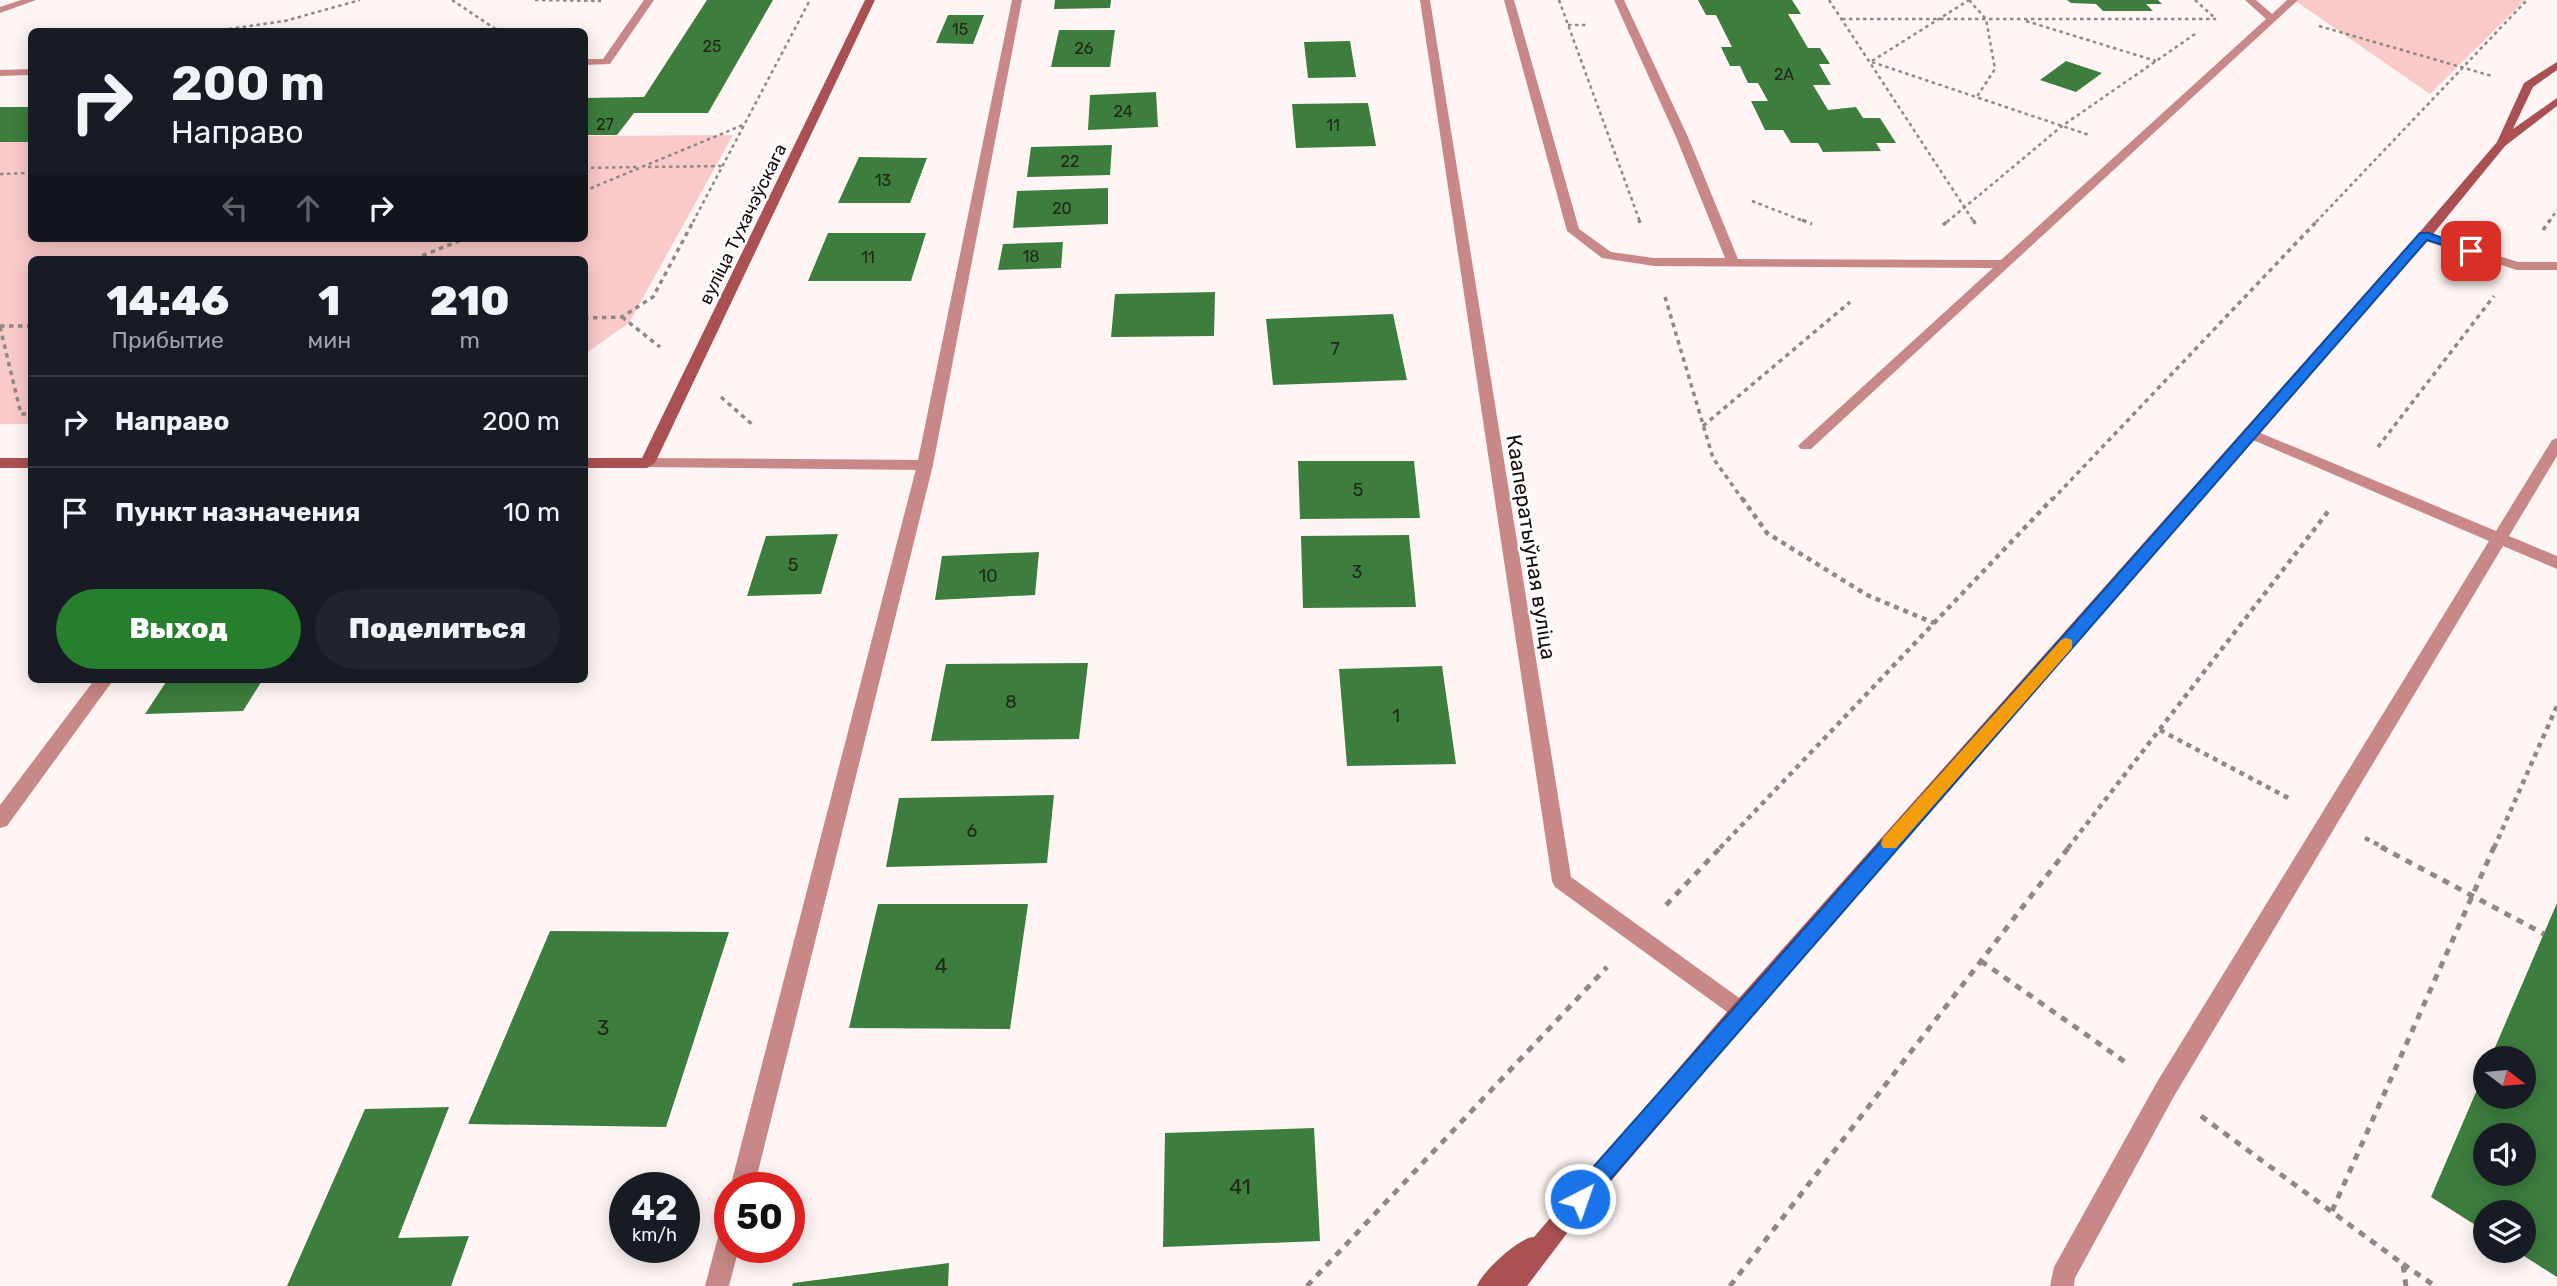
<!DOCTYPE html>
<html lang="ru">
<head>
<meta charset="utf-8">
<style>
	body { margin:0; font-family:Rubik,sans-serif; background:#20242c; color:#f1f3f6; height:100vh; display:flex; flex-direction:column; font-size:26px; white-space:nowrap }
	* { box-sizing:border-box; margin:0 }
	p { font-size:23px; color:#9ea1a6 }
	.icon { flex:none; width:38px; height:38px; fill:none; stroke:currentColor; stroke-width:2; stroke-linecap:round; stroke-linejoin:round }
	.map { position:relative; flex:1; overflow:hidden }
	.drawer { position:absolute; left:28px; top:256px; width:560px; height:427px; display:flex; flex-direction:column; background:#171b24; border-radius:10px; box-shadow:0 4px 18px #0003 }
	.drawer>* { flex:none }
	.top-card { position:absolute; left:28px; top:28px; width:560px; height:214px; border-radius:10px; box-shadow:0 4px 18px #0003; background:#171b24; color:#f1f3f6; overflow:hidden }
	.needle { width:46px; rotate:106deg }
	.tools { position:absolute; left:2473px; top:1046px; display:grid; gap:14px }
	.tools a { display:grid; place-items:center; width:63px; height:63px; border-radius:50%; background:#171b24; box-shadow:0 4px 18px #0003; font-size:35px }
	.speed { position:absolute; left:609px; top:1172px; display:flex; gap:14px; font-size:35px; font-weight:700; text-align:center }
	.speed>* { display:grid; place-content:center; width:91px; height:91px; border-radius:50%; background:#171b24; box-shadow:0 4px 18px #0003; line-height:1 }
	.speed small { font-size:18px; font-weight:400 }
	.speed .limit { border:10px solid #d22; background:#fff; color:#111 }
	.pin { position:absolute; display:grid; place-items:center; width:60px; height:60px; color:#fff; margin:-30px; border-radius:14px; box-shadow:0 4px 10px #0006 }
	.me { position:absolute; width:77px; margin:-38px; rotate:41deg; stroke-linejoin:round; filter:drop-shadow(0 0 5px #0008) }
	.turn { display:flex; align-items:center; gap:24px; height:147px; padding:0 28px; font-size:32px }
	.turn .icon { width:91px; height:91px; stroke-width:2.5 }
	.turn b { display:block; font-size:49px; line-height:60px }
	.lanes { display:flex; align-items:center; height:66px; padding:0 28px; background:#0003; justify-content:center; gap:35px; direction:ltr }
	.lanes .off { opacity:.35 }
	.eta { display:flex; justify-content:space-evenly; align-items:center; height:119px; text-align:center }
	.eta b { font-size:42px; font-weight:800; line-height:49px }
	.button { display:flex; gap:14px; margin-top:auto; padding:14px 28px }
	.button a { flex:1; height:80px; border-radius:42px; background:#277f2d; color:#fff; font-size:28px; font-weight:800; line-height:80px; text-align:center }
	.button a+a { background:#20242c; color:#f1f3f6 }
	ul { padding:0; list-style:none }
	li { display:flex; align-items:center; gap:21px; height:91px; padding:0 28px; border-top:2px solid #363941 }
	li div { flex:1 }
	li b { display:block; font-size:26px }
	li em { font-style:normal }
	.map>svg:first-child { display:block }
	.green { fill:#facac9 }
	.building { fill:#3d7d3e; fill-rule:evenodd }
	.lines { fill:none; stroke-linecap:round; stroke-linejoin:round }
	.path-far3 { stroke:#928786; stroke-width:2.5; stroke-dasharray:3.5 3.5; stroke-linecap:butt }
	.path-far2 { stroke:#928786; stroke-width:3.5; stroke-dasharray:4.5 4.5; stroke-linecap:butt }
	.path-far1 { stroke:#928786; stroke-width:4.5; stroke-dasharray:5 5; stroke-linecap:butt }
	.path { stroke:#928786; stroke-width:5; stroke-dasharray:7 7; stroke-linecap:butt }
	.lane { fill:#c88887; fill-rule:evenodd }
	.street { fill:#c88887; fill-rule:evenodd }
	.secondary { fill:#ab5052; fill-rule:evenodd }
	.route { fill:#1a73e8; stroke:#114b97; stroke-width:2 }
	.slow { fill:#f59e0b }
	.labels { text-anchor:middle; stroke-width:5; stroke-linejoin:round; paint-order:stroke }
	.far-number-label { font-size:16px; fill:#212818 }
	.far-street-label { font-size:18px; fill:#180b0b; stroke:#fff }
	.number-label { font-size:18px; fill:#212818 }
	.street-label { font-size:21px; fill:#180b0b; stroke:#fff }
	.near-number-label { font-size:21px; fill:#212818 }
</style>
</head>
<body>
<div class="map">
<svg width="2557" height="1286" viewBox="0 0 2557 1286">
	<rect width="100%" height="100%" fill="#fef5f4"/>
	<path class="green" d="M2294,0H2525L2430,94Z
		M733,135L629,323L585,354L584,259H32L31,424H0V141H31L32,238H584L585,136Z"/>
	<path class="building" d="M707,0H773L708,113H634L617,135H584V98L644,97Z
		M1055,0H1111L1110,8L1054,9Z
		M1698,0H1792L1801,14H1788L1808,48H1820L1830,64H1819L1831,85H1813L1828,110L1856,107L1863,118H1880L1896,143H1876L1881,151L1823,152L1818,143H1791L1783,130H1765L1751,101H1768L1758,83H1748L1740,66H1730L1721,47H1732L1716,15H1706Z
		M2067,0H2158L2162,4H2146L2153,11H2103L2096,4L2071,3Z
		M948,15H984L973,44L936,43Z
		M1059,30H1115L1110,67H1051Z
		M1350,41L1356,77L1308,78L1304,42Z
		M2066,61L2102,73L2076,92L2040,80Z
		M1156,92L1158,127L1088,130L1090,95Z
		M1368,103L1376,146L1296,148L1292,104Z
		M0,107H32V142H0Z
		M1112,145L1110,175L1027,177L1031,147Z
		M859,157L927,158L910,203H838Z
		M1108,188V224L1013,228L1017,191Z
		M828,233H926L911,281H808Z
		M1063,242L1061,268L998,270L1003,244Z
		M1215,292L1214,336L1111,337L1115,294Z
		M1393,314L1407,380L1273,385L1266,319Z
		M1298,461H1414L1420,518L1300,519Z
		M838,534L821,594L747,596L766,536Z
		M1409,535L1416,607L1303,608L1301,536Z
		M1039,552L1035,595L935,600L942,556Z
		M1088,663L1079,739L931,741L946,664Z
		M1442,666L1456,764L1347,766L1339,669Z
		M168,679H263L243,711L145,714Z
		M1054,795L1047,863L886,867L899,798Z
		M2557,903V1277L2516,1251H2524V1213H2485V1231L2431,1197L2485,1071V1097H2524V1059H2490ZM2485,1136H2524V1174H2485Z
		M878,904H1028L1010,1029L849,1028Z
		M550,931L729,932L666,1127L468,1124Z
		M449,1107L398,1238L469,1236L451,1286H287L365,1109Z
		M1314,1128L1320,1241L1163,1247L1165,1133Z
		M949,1263L948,1286H792L793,1283Z"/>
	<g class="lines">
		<path class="path-far3" d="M452,0L500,32
			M535,0L601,1
			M1559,0L1640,222
			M1829,0L1974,222
			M1969,0L1986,19L1995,69L1976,98
			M2195,0L2216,19
			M1842,19H2216
			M2026,21L2156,61
			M1568,25H1589
			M2319,26L2492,76
			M208,32L285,21L360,0
			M1872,61L1969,0
			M1872,62L2089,135
			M648,167L723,166
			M584,168L640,167
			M0,174L32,173
			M584,191L743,125
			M1752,201L1806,222
			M693,222L810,0
			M1947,222L2062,126L2198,32
			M2316,222L2527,0
			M2549,222L2557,210"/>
		<path class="path-far2" d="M1639,220L1640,223
			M1802,220L1812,224
			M1973,220L1976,225
			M1943,225L1949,220
			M2543,230L2550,220
			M414,259L466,238
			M1665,297L1713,458L1743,500
			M622,317L660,347
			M584,318L622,317L653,297L694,220
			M0,326H32
			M0,327L21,414H32
			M721,397L754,426
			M1703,426L1850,302
			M2378,447L2494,296
			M2052,500L2318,220"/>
		<path class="path-far1" d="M1742,498L1767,533L1867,595L1934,623
			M2160,730L2292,800
			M2365,838L2385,848
			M1720,848L2053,498
			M2068,848L2330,509
			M2494,848L2557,706"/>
		<path class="path" d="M2381,847L2544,934
			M1666,905L1721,847
			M1981,961L2128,1064
			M2201,1116L2403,1264L2406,1286
			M2332,1211L2494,847
			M2403,1264L2435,1286
			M1307,1286L1607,967
			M1730,1286L2069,847"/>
		<path class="lane" d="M21,0H36L0,13V7Z
			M644,0H654L610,64L584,65V59H603Z
			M1504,0H1514L1579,229L1611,252L1654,258H1725L1676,137L1614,0H1624L1688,137L1738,259L2001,260L2266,19L2245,0H2256L2272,14L2287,0H2298L1811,449H1801L1798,446L1801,443L1993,268L1654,266L1602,258L1567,231Z
			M32,69V75L0,76V70Z
			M2424,232L2518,262H2557V270H2517L2419,239V233Z
			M2251,429L2496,531L2552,440L2557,438V456L2509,536L2557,556V569L2503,546L2173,1098L2075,1278L2074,1286H2050L2054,1267L2157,1082L2489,541L2246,437L2243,434L2246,431Z
			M647,458L925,460L933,465L925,470L642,467L639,463Z"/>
		<path class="street" d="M1012,0H1022L933,465L754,1188H730L917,465Z
			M1420,0H1430L1571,877L1749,1005L1752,1012L1749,1019L1741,1022L1555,887L1552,881Z
			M95,679H114L7,826L0,828V805Z
			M730,1223V1248H739L729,1286H705L721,1226Z"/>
		<path class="secondary" d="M865,0H875L655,463L647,468H584V458H642Z
			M2557,62V70L2533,87L2513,129L2557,98V106L2505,146L2429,239L1749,1019L1571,1228L1527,1286H1477C1482,1272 1519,1237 1534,1237L1733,1005L2419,233L2497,142L2524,83Z
			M0,458H32V468H0Z"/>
	</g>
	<path class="route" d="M2420,233H2429L2477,251L2471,254L2427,240L1587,1206L1580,1210L1572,1206L1569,1199L1572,1191Z"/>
	<path class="slow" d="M2066,638L2072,640V648L1896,848H1883L1881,843L1883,838L2061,640Z"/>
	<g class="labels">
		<g class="far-number-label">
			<text x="960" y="35">15</text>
			<text x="712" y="52">25</text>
			<text x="1084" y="54">26</text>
			<text x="1784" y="80">2А</text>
			<text x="1123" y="117">24</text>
			<text x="605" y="130">27</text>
			<text x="1333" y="131">11</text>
			<text x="1070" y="167">22</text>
			<text x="883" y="186">13</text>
			<text x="1062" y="214">20</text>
			<text x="1031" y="262">18</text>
			<text x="868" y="263">11</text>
		</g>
		<g class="far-street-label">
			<text transform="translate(743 224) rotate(-64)" y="6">вуліца Тухачэўскага</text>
		</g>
		<g class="number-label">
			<text x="1335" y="355">7</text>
			<text x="1358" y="496">5</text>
			<text x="793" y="571">5</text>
			<text x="1357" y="578">3</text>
			<text x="988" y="582">10</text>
			<text x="1011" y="708">8</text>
			<text x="1396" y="722">1</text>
			<text x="972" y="837">6</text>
		</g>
		<g class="street-label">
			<text transform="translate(1531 547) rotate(81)" y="7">Кааператыўная вуліца</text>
		</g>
		<g class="near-number-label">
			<text x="941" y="973">4</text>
			<text x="603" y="1035">3</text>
			<text x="1240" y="1194">41</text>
		</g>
	</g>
</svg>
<div class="tools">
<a><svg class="needle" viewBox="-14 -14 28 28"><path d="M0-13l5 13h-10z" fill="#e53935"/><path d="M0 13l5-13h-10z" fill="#9ea1a6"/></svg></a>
<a><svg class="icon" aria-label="sound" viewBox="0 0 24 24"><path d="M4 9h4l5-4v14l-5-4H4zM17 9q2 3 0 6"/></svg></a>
<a><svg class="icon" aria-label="layers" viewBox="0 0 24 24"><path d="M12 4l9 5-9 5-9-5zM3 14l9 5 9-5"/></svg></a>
</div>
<div class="speed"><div>42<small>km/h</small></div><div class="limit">50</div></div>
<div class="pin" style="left:2471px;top:251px;background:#d93025"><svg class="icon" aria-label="arrive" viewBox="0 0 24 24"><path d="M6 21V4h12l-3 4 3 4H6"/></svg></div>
<svg class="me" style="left:1580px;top:1199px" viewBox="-20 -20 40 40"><circle r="17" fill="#1a73e8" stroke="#fff" stroke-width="3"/><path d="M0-11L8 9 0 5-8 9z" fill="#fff"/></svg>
<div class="top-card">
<div class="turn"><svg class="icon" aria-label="right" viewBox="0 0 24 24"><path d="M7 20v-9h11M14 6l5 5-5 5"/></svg><div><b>200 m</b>Направо</div></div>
<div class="lanes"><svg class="icon off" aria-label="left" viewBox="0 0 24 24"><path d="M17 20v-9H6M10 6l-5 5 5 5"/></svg><svg class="icon off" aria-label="ahead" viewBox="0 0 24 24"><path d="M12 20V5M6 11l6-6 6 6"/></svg><svg class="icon" aria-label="right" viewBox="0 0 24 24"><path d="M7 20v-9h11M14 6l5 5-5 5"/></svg></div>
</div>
<section class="drawer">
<div class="eta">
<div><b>14:46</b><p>Прибытие</p></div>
<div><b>1</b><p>мин</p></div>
<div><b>210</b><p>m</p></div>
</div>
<ul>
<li><svg class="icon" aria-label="right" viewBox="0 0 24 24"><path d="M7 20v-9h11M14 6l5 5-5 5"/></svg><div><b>Направо</b></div><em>200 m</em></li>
<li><svg class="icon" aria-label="arrive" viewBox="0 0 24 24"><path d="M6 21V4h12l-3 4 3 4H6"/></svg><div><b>Пункт назначения</b></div><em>10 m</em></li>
</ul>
<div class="button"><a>Выход</a><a>Поделиться</a></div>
</section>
</div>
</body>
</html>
